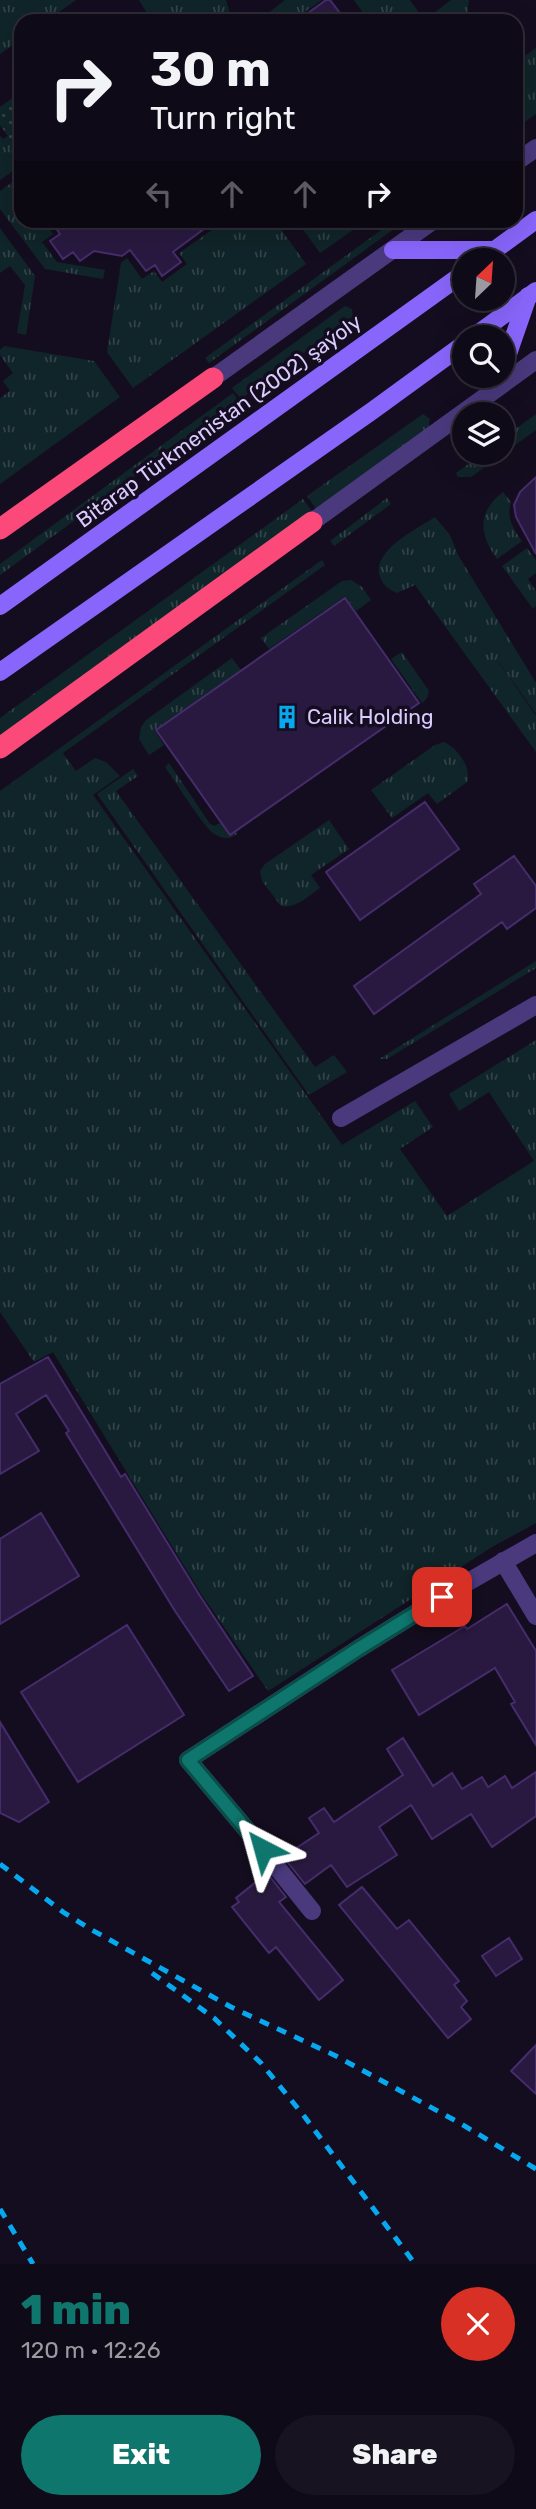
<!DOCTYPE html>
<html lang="en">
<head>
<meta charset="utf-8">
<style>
	body { margin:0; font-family:Rubik,sans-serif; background:#181320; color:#f1f3f6; height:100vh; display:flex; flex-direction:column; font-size:26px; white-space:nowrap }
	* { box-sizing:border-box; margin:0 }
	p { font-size:23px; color:#9b9aa1 }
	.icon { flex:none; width:38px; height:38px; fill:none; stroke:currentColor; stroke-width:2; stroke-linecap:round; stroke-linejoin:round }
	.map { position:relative; height:2264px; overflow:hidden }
	.details { display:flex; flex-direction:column; background:#0f0a17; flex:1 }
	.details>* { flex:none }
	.hud { position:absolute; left:14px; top:14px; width:509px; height:214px; border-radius:21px; box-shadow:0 7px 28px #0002,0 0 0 2px #2f2b36; background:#0f0a17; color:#f1f3f6; overflow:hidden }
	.needle { width:46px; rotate:25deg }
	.controls { position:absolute; left:452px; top:248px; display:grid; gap:14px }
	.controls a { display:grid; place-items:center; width:63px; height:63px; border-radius:50%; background:#0f0a17; box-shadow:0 7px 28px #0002,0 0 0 2px #2f2b36; font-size:35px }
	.pin { position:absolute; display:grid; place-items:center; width:60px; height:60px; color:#fff; margin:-30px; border-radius:14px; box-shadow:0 4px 10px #0006 }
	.me { position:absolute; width:77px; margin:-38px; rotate:321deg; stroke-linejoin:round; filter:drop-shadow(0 0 5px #0008) }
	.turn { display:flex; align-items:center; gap:24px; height:147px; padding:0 21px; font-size:32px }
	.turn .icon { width:91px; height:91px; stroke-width:2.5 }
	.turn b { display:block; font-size:49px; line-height:60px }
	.lanes { display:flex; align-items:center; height:66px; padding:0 21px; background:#0003; justify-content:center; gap:35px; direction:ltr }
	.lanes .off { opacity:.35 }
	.round { display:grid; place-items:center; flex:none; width:74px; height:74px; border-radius:37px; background:#181320 }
	.headline { display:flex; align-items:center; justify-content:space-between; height:119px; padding:0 21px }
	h1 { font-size:42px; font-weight:800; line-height:52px; color:#0f766e }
	.action { display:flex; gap:14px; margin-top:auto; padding:14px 21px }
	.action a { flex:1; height:80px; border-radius:42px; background:#0f766e; color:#fff; font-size:28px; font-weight:800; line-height:80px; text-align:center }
	.action a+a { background:#181320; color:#f1f3f6 }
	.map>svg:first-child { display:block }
	.grass { fill:url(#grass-tufts) }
	.park { fill:url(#park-dots) }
	.building { fill:#291940; stroke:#452c6b; stroke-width:2 }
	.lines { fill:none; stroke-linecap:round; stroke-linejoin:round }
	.street { stroke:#4a397d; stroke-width:18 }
	.secondary { stroke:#8866fb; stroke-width:18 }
	.highway { stroke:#fb4a7a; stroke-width:21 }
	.rail { stroke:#06a8f0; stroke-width:5; stroke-dasharray:10 9; stroke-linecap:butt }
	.route-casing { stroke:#0a4d48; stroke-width:18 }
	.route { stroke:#0f766e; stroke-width:12 }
	.labels { text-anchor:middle; stroke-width:7; stroke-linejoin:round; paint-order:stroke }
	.street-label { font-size:21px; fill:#dcccfe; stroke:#140d1f }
	.poi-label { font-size:21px; fill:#dcccfe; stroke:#140d1f; text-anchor:start }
</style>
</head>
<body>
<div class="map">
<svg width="536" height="2264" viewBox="0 0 536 2264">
	<defs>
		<pattern id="grass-tufts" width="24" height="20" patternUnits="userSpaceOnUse" patternTransform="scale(1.75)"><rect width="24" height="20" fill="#102529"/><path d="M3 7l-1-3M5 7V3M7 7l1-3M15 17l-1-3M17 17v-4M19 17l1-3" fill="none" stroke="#324349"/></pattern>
		<pattern id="park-dots" width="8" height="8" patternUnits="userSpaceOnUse" patternTransform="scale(1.75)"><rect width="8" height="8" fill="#102529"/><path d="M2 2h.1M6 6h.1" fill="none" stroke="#324349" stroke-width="1.8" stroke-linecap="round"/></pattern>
	</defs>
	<rect width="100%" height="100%" fill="#140d1f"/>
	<path class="grass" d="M0,0H76L46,21H21V39L0,54Z
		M139,0H226L229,11L226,21H152Z
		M285,0H322L292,21H258Z
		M354,0H410L422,17L416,21H396L391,14L386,18L388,21H369Z
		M451,0H469L466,21H434L430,16Z
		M536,48V114L516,128V62Z
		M21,135V165L0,180V136L3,139L8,136L12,142Z
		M21,176V220L43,221L53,234L42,242L57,262L105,270L103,279L45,269L0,209V191Z
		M395,220L405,221L209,363L205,358Z
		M206,221H275L306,264L133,388L107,352L121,263L127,258L142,279L154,271L162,282L187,264L179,253L212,230Z
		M297,221H366L320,253Z
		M0,228L35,276L26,335L17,333L25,285L10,266L0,273Z
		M345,306L352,309L353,317L241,399L232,388Z
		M4,346L94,361L120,397L0,484V398L10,391L3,381L13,373L0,355V350Z
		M233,393L238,401L0,575V564Z
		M423,414L430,419L428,428L316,509L307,496Z
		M536,414V430L471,477H458L456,473L483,453H502V439Z
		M503,492L511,502C506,517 513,529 522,541L497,559C479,534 477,512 503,492Z
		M387,498L391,504L334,546L330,541Z
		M303,499L312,511L0,737V718Z
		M435,517L450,535L458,555L536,683V714L489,648L536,716V752L415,585L397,593C390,590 384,586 381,579C368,552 417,529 435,517Z
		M527,548L536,560V573L528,579L536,591V606L533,609L502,566Z
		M322,560L325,565L63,753L76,771L95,758L106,762L120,776L93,795L342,1145L415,1101L433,1127L400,1149L447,1216L534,1161L489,1092L459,1111L449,1094L536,1040V1523L492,1547L268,1691L202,1595L53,1352L34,1362L0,1312V791Z
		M351,580L362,587L371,600L356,611L345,596L269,649L261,638L342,581Z
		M402,652L429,691L427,698L422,703L391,659Z
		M232,658L241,670L154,730L164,745L149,755L139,739L141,727L146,720Z
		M444,742C457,748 472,767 467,782L437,804L428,793L392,818L371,790L435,745Z
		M169,763L210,824L214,826L220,823L229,836L236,832L237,834C231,839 224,839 216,835C204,829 175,780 165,767Z
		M133,769L138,776L116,791L315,1067L334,1055L347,1072L309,1095L97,794Z
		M329,820L349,849L311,875L320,888C308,896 296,909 281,906L262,881L260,871L265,864Z
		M536,961V968L387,1059H379Z"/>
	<path class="park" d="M21,92V135L12,142L0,125V107Z"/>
	<path class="building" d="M326,0H330L346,21H297Z
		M50,220H216L173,252L181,262L162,276L155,265L146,271L130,250L122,256L94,251L80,261L73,252L63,259L50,241L60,234Z
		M536,477V554L516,517L514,505L520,492Z
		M345,598L419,703L230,835L156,730Z
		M425,802L459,849L360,920L326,872Z
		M514,856L536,886V908L507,929L502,922L374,1014L354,986L481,894L474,884Z
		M48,1357L121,1477L125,1474L200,1596L253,1676L229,1691L175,1611L66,1433L69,1431L46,1395L16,1414L39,1451L0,1474V1384Z
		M41,1513L79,1576L0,1624V1539Z
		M507,1604L536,1651V1745L511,1704L515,1702L495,1668L419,1715L392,1670L465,1626L467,1629Z
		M127,1625L184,1715L78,1782L21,1692Z
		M0,1722L49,1802L19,1822L0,1813Z
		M403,1738L433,1786L452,1773L462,1789L482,1777L488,1787L505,1776L512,1788L536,1772V1816L492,1847L471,1814L432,1839L411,1805L379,1827L397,1855L347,1887L331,1865L305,1884L285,1859L291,1855L289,1853L319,1833L309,1818L324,1808L334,1822L403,1775L387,1749Z
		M267,1873L286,1897L279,1902L343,1980L319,2000L276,1947L269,1953L232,1907L239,1902L236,1898Z
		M362,1887L397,1929L409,1920L459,1981L454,1985L467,2001L461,2007L471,2019L448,2038L339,1905Z
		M509,1938L522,1959L496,1976L482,1956Z
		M536,2045V2094L511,2071Z"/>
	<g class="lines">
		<path class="street" d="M516,162L536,148
			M213,378L434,220
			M312,522L536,360
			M341,1118L536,1005
			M503,1561L536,1616
			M312,1911L246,1829L188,1760L358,1649L442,1597L536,1543"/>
		<path class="secondary" d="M393,250H494
			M485,257L536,220
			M472,338L536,291
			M502,371L528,296
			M0,606L464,273
			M0,672L372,411L464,344"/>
		<path class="highway" d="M0,529L213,378
			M0,748L312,522"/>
		<path class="rail" d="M0,1864L63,1912L92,1930L231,2007L336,2056L458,2122L536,2169
			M152,1973L214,2018L261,2063L304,2116L415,2264
			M0,2209L33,2264"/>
	</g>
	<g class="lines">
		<g class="route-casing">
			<path id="route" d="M263,1849L188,1760L358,1649L442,1597"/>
		</g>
		<use href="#route" class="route"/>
	</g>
	<defs>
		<g id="building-bare" transform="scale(1.89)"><path d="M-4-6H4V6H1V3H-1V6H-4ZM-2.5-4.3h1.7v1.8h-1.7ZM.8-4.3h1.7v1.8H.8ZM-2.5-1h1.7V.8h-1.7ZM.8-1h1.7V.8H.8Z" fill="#06a8f0" stroke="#140d1f" stroke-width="2.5" paint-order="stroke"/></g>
	</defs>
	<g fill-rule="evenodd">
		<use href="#building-bare" x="287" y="717"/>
	</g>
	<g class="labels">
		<g class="street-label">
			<text transform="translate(219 421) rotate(-36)" y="7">Bitarap Türkmenistan (2002) şaýoly</text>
		</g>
		<g class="poi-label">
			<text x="307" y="724">Calik Holding</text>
		</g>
	</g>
</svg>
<div class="controls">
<a><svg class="needle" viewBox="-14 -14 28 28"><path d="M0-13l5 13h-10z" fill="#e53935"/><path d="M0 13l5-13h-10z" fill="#9b9aa1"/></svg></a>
<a><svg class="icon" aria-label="search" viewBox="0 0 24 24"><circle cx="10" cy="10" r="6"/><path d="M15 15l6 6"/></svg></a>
<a><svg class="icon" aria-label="layers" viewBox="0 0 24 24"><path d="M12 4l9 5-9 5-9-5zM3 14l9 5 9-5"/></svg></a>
</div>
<div class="pin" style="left:442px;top:1597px;background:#d93025"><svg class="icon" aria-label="arrive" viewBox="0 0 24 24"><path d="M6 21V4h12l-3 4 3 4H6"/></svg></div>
<svg class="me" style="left:263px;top:1849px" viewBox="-20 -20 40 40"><path d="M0-17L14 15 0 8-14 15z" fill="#0f766e" stroke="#fff" stroke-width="4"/></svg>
<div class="hud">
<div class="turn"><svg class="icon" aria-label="right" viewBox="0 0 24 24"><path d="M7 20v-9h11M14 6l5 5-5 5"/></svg><div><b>30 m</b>Turn right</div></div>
<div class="lanes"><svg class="icon off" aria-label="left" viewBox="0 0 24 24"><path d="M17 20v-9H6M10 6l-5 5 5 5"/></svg><svg class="icon off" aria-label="ahead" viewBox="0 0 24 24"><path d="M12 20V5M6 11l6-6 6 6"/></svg><svg class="icon off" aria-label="ahead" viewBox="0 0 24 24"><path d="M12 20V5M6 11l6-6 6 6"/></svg><svg class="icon" aria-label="right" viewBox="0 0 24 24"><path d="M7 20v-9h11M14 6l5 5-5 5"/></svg></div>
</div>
</div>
<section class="details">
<div class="headline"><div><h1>1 min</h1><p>120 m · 12:26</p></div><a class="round" style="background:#d93025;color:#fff"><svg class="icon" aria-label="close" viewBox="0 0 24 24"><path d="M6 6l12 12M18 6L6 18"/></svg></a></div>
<div class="action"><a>Exit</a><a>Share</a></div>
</section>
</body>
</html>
